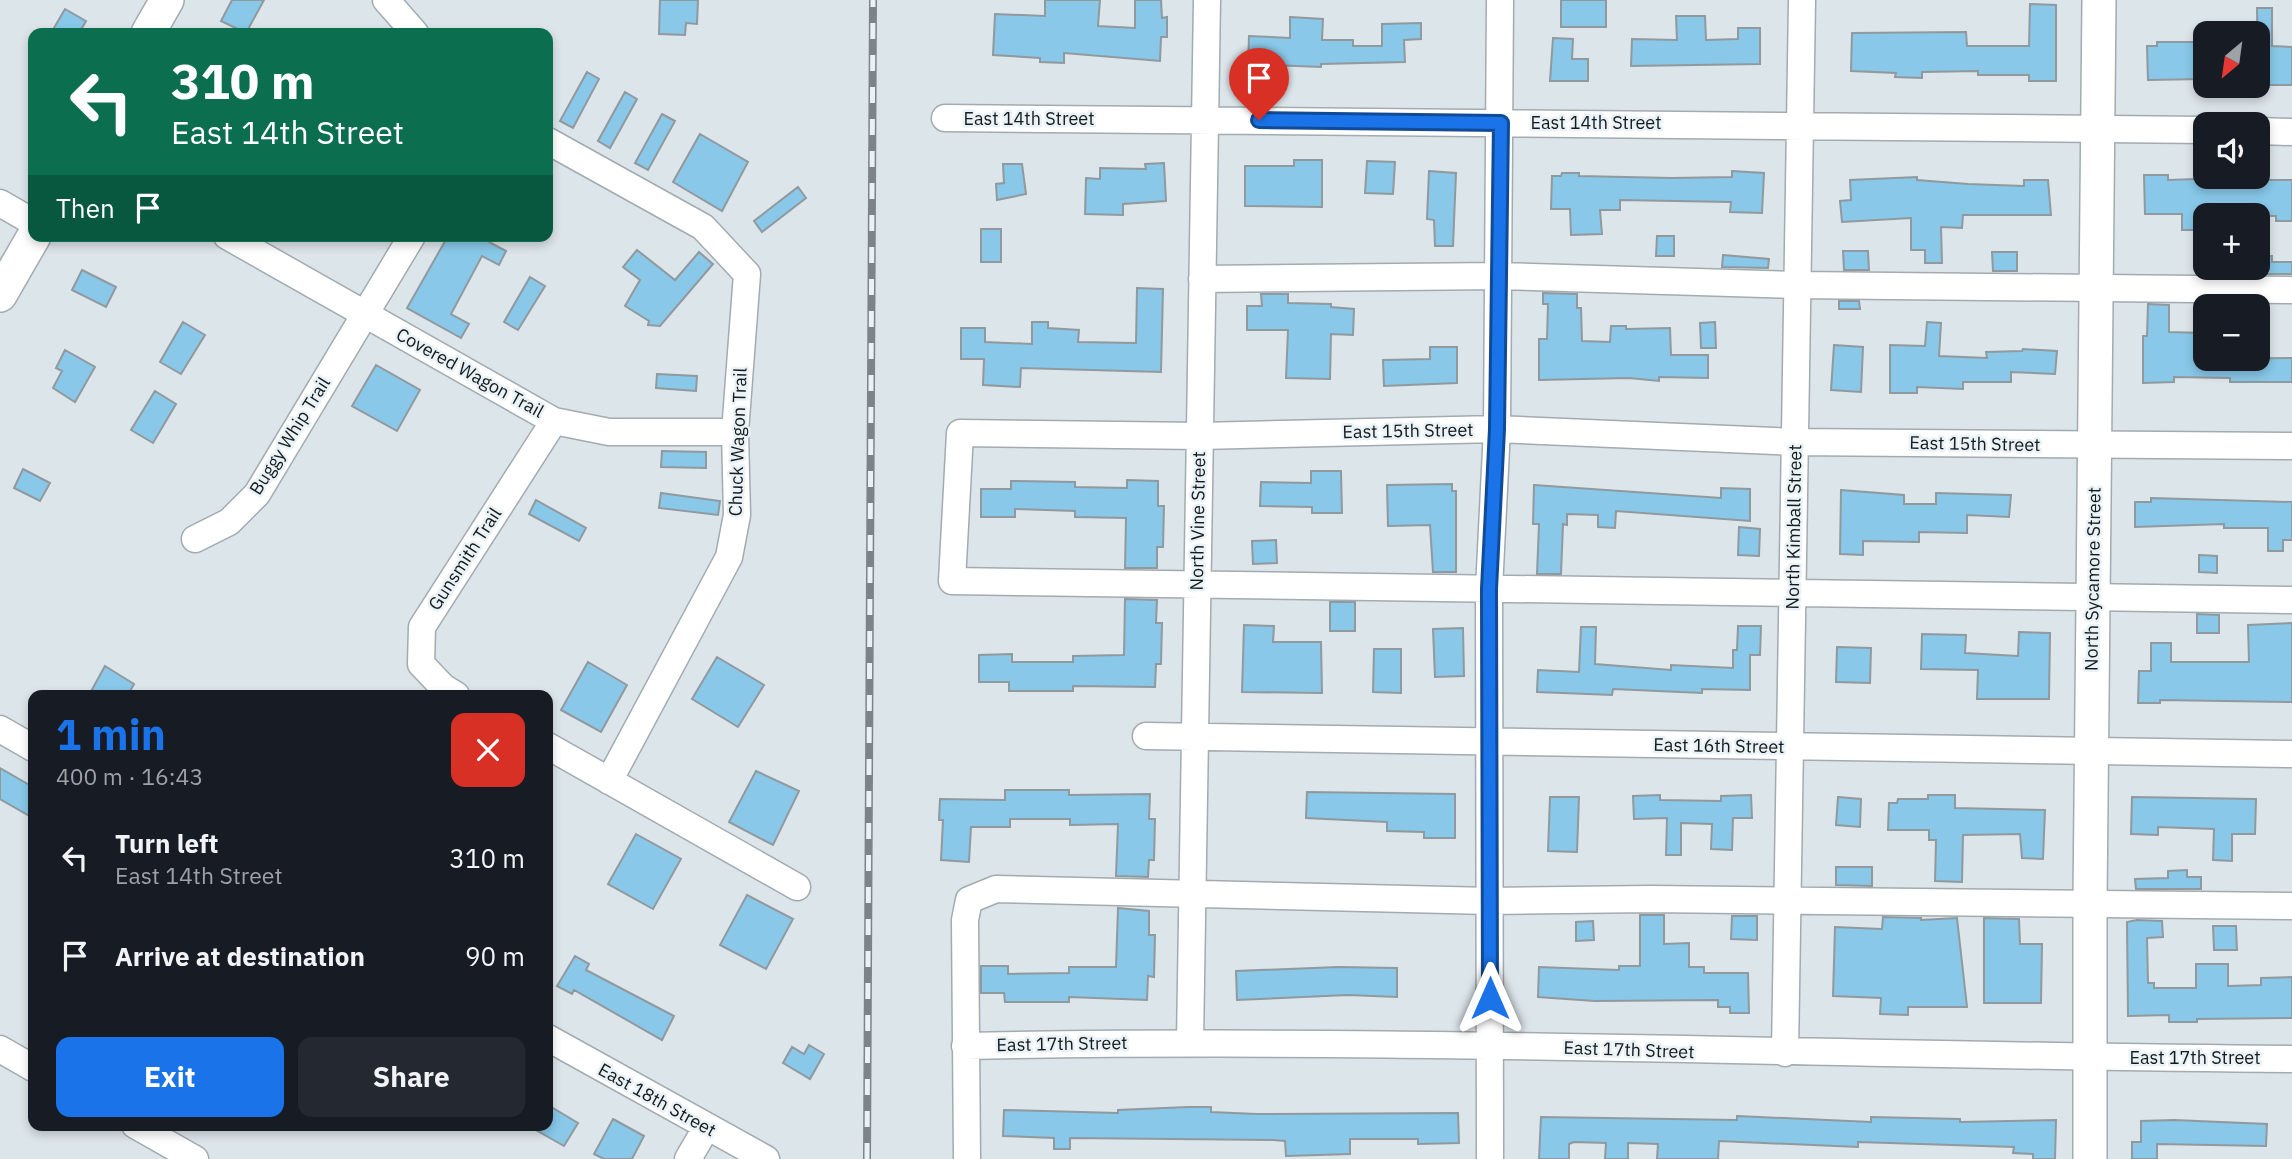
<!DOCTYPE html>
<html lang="en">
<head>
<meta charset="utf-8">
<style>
	body { margin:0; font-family:"IBM Plex Sans",sans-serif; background:#242831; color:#f1f3f6; height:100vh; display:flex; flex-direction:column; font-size:26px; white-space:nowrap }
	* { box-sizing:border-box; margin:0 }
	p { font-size:23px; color:#9ea1a6 }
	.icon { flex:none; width:38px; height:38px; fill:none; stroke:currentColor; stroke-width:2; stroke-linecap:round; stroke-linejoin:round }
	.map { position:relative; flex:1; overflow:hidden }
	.sheet { position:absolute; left:28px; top:690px; width:525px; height:441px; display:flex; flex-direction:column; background:#171b24; border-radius:14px; box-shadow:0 4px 10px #0003 }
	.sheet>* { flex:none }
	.banner { position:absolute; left:28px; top:28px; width:525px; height:214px; border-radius:14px; box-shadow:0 4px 10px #0003; background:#0b6e4f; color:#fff; overflow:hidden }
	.needle { width:46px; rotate:209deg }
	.buttons { position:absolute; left:2193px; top:21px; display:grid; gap:14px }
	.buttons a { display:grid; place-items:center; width:77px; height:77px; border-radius:14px; background:#171b24; box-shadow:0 4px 10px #0003; font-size:35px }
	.pin { position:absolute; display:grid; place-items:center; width:60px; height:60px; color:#fff; margin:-72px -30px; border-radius:50% 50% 50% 0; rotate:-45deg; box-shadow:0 0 7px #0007 }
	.pin .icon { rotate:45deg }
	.me { position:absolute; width:77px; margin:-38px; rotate:0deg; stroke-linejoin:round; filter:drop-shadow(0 0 5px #0008) }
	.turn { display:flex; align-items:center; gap:24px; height:147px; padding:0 28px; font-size:32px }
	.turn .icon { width:91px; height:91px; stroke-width:2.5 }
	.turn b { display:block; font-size:49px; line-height:60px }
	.then { display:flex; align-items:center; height:66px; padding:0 28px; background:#0003; gap:14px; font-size:26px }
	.round { display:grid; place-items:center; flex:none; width:74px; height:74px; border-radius:14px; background:#242831 }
	.head { display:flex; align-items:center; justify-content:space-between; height:119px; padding:0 28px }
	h1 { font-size:42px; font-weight:800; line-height:52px; color:#1a73e8 }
	.primary-button { display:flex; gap:14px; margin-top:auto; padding:14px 28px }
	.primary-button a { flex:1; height:80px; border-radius:14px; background:#1a73e8; color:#fff; font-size:28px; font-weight:800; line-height:80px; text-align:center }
	.primary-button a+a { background:#242831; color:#f1f3f6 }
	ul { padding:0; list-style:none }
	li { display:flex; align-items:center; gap:21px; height:98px; padding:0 28px }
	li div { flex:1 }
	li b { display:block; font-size:26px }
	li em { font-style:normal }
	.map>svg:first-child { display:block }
	.building { fill:#89c8e9; stroke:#90999e; stroke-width:2 }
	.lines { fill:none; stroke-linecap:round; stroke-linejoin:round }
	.minor-casing { stroke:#a2abb0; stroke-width:29 }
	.major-casing { stroke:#a2abb0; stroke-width:36 }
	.minor { stroke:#fff; stroke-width:26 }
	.major { stroke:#fff; stroke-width:33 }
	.rail-casing { stroke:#7d8487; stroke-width:8 }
	.rail { stroke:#e9f2f7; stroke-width:5; stroke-dasharray:16; stroke-linecap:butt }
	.route-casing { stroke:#114b97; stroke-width:18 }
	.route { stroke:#1a73e8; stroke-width:12 }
	.labels { text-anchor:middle; stroke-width:5; stroke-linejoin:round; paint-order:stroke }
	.street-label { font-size:18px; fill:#161a1b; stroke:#e9f2f7 }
</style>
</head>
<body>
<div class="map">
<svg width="2292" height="1159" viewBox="0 0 2292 1159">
	<rect width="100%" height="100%" fill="#dce5ea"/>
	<path class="building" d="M232,0H264L246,33L221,21Z
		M660,0H698L697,24L686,23L685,35L659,34Z
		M1045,0H1100L1098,26L1135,28V0H1161L1162,18L1167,17V37H1161L1160,61L1064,53V63L1040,62V58L993,55L995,14L1045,16Z
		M1561,0H1606V27H1561Z
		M2030,4L2056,5V81H2029V75H1978V71L1922,72V78L1895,77L1896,73L1851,71L1852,33L1966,32L1967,46H2029Z
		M2257,8H2272V46L2292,47V85H2258Z
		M65,9L86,21L79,33H51Z
		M1676,16H1705L1706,40L1738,39V28H1760V64L1631,66L1632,39L1677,40Z
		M1290,17L1323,19L1322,40H1353V46H1382V24L1421,23V39L1404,40L1405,62L1321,64V67L1248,64L1249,36L1290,38Z
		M1553,38L1573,39L1572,59H1588V81H1550Z
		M2157,42H2205V79L2148,80L2147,46H2157Z
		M587,72L599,79L573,128L560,121Z
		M625,92L637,99L610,148L598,141Z
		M662,114L675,121L648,170L635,163Z
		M700,134L748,162L722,211L673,182Z
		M1294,160H1322V207L1245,206V166H1294Z
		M1367,161L1395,162L1393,194L1365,193Z
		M1164,163L1166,201L1123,204V215L1085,214L1086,178L1100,179V168L1146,169L1145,164Z
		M1003,164H1022L1026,194L997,200L996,184L1004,183Z
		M1429,171L1456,173L1453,246H1435L1434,220L1427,219Z
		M1732,171L1764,173L1762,213L1730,212L1731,202L1620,200V210H1600L1602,234L1571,235L1570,209H1551L1552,176H1561L1562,173H1579V176L1672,178L1732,177Z
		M2144,175H2168V180L2253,177V180H2292V221H2276V216L2205,215V230H2182V214H2145Z
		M1917,177V180L1968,184L2024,186V180H2048L2051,215H1963L1962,228L1941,227L1942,263H1925V250H1911V218L1842,222L1840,201L1851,200L1850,180Z
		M798,187L806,198L762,232L754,221Z
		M981,229H1001V262H981Z
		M448,236H478L506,251L499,265L482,256L451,314L469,324L461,338L407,308Z
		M1657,236H1674V256H1656Z
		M637,250L675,280L699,252L713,264L660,326L648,325L649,321L625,306L640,280L623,267Z
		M1843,251H1868L1869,270H1844Z
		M1992,252H2017V271H1993Z
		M1723,255L1769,259L1768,268L1722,267Z
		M2258,256H2272V262H2292V274H2258Z
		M82,270L116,287L106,307L72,290Z
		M530,277L545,286L518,330L504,322Z
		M1137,288L1163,289L1161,372L1021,368L1020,387L983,385L984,359H961V328H985V342L1032,344V322H1048V328L1079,330L1078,342L1136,343Z
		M1543,293L1577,294V308H1581L1582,341L1610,342L1611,326H1626V329L1670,328L1671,355H1708V378L1659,377V381L1629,378L1539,380V339H1547L1548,304H1543Z
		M1261,294H1288V303L1331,304V307L1354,309L1353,335L1331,334L1330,379L1286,378L1288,330H1247V306H1262Z
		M1839,301H1859L1860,309H1839Z
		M2148,304L2169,305V332L2205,333V359L2292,358V382H2230V378L2174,377V382L2143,383V336H2147Z
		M183,322L205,335L181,374L160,362Z
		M1715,322L1716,348H1701L1700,323Z
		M1927,322L1941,323L1939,356L1987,358L1986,352L2022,351L2023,349L2057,351L2055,374L2011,372V382H1963V389L1917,387V393H1890V345L1925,346Z
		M1834,345L1863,347L1861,392L1831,390Z
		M1430,347H1457V383L1384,386L1383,360L1430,359Z
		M65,350L95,367L75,402L53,388L62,371L56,368Z
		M376,365L420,390L397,431L352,406Z
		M657,374L697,376L696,391L656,388Z
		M155,391L176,404L153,443L131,430Z
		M662,451L706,452V468L661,467Z
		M23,469L50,483L40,501L14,488Z
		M1311,471H1341L1342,513H1312V507L1260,506L1261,482L1311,483Z
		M1127,480L1158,481V506H1164L1163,547H1157V568H1125L1126,518L1075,517V511L1015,509V517H981V489H1011V481L1075,482V487L1127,488Z
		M1452,484V491H1456V572H1433L1430,525L1388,526L1387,485Z
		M1534,485L1721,498V488L1750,489V521L1616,511L1615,528L1598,527V515L1567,514V525L1563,524L1561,574H1537L1539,524H1533Z
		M1841,490L1904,495V504H1936V493L2011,495L2009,517L1967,515V533L1919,532V542L1863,541V555L1840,554Z
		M661,493L720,501L718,515L659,508Z
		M2151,498L2292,502V540H2283V551H2268V528H2224V524L2135,527V502H2151Z
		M536,500L586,528L579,541L529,514Z
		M1739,527L1760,529L1759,556L1738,555Z
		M1276,540L1277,563L1253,564L1252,541Z
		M2199,555L2217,556V573L2199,572Z
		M1125,599L1157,600L1156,623H1162L1161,664H1156L1155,687L1073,686V691H1009V682H979V655L1012,654V662H1073V656L1124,655Z
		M1330,602H1355V631H1330Z
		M2197,614L2219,615V633H2197Z
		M2292,623V702L2160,700V703H2138L2139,671H2151V643H2171V662H2249L2248,625Z
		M1244,625L1274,626L1273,642H1321L1322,693L1242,692Z
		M1738,626H1761L1760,655H1750V690L1702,689V693L1613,689L1612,695L1537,692L1538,670L1579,672L1581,627H1596L1595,664L1671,670V665L1733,668V650H1737Z
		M1463,628L1464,676L1435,677L1433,629Z
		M2019,632L2050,633L2049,699H1977L1978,670L1921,669L1922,634L1966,635L1965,653L2018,656Z
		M1837,647L1871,648L1870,683L1836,682Z
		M1374,649H1401V693L1373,692Z
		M717,657L764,685L738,727L692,699Z
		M588,662L627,685L601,732L561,710Z
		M105,666L134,684L128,695H89Z
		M0,768L33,787V818L0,799Z
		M756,771L799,791L773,845L729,822Z
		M1005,790H1069V795L1150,794L1149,819H1155L1154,860H1149L1148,877L1116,876L1118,824L1070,825V819H1010V827H971L969,862L941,860L943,820H939L940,799L1005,800Z
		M1307,792L1455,794V838H1424V832L1387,831V822L1306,818Z
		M1660,795V800L1721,801V796L1751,795L1752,818H1733L1732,850L1711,849L1712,824L1681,823V855H1666L1667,818L1634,819L1633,796Z
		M1928,795H1955V808L2045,810L2043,859L2022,858L2020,834L1963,835L1962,882L1935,881L1936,840H1929V830H1888L1889,803H1897L1898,799H1928Z
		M1550,797H1579L1577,852L1548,851Z
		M1838,797L1861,799L1860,827L1836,825Z
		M2132,797L2256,799L2255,834H2232V861L2213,860L2214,829L2158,827V835L2131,834Z
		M636,834L681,859L653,909L608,884Z
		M1836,867H1872V886L1836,885Z
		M2187,870V877H2201V889H2136L2135,879L2168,878V871Z
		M747,895L793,919L766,969L720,945Z
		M1118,908L1149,911V935H1155L1154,977L1148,976L1147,1000L1069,997V1002H1005L1004,993H981V966H1008V974L1069,973V967H1116Z
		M1640,915H1664V944L1689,943V967H1704V973H1748L1749,1013H1730V1007H1718V1000L1595,1001L1538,997L1539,967L1619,970V966H1640Z
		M1732,916H1757V940L1731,939Z
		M1883,917L1921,918V920L1957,918L1967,1007H1908V1015L1880,1014L1881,998L1833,996L1835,927L1882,929Z
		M1984,918L2019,919L2020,944H2042L2041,1003H1984Z
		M2137,920L2162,921L2163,937L2147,938L2148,983H2154V988H2196V964H2228V986L2261,985V978L2292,977V1018L2197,1019V1022H2169V1015L2128,1016L2127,922Z
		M1593,921L1594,940L1576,941V922Z
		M2213,926H2236L2237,950H2214Z
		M575,956L589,964L586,970L674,1016L662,1040L574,990L572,994L557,986Z
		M1338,967L1397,968V997L1348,995L1237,1000L1236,971Z
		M809,1045L824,1054L810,1079L783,1063L792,1047L804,1054Z
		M548,1105L578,1123L564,1146L527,1125H548Z
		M1188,1107H1211V1112L1257,1114L1458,1113L1459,1143L1418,1144V1139H1350V1154L1286,1156L1285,1141L1273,1140L1070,1138V1149H1054V1138L1003,1136L1004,1110L1118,1113V1110Z
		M1737,1116L1871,1122V1117L1960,1119V1122L2056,1120L2055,1159H2033V1154L2013,1153L2014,1147L1858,1142V1147L1719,1141L1718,1159H1657L1658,1144L1628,1143V1159H1605L1606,1143L1574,1142L1569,1144V1159H1539L1541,1117L1737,1120Z
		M613,1119L644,1136L632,1159H604L594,1154Z
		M2174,1120L2267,1124L2266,1146L2157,1144V1159H2132V1142H2141V1121Z"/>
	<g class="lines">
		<g class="minor-casing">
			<path id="minor" d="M386,0L415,33
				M945,118L2205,130
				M2258,131L2292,132
				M548,141L703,227L747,274L735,432L737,515L729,557L609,781
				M0,203L33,222
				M227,236L554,421L609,432H735
				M1202,279L1498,276L1797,285L2292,290
				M2292,446L1795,442L1497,429L1200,436L960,433L952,581L2292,600
				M195,539L229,522L257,494L412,236
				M456,695L443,687L421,664L422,627L554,421
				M0,729L33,748
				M1146,736L2292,754
				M548,746L797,887
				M548,1038L766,1159
				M1190,1042L1207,0
				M965,1046C1407,1037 1850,1056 2292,1059
				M0,1049L33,1068
				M1785,1053L1802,0
				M135,1125L195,1159
				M688,1159L706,1128
				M967,1159L965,920L969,900L996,889L1490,901L1651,899L2292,906
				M1490,1159L1489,589L1497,429L1500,0"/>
		</g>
		<g class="major-casing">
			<path id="major" d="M148,33L167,0
				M0,295L34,236
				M2090,1159V902L2099,0"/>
		</g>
		<use href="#minor" class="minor"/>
		<use href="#major" class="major"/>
		<g class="rail-casing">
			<path id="rail" d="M867,1159L873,0"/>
		</g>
		<use href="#rail" class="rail"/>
	</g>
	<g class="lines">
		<g class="route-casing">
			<path id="route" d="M1259,120L1501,123L1497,429L1489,589L1490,998"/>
		</g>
		<use href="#route" class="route"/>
	</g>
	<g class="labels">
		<g class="street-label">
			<text x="1029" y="125">East 14th Street</text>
			<text x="1596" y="129">East 14th Street</text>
			<text transform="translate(470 373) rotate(29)" y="6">Covered Wagon Trail</text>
			<text transform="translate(1408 431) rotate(-1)" y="6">East 15th Street</text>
			<text transform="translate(290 436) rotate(-58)" y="6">Buggy Whip Trail</text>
			<text transform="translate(738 442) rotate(-88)" y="6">Chuck Wagon Trail</text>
			<text transform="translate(1975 444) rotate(1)" y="6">East 15th Street</text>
			<text transform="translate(1198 521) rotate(-89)" y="6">North Vine Street</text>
			<text transform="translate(1794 527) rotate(-89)" y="6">North Kimball Street</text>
			<text transform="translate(465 559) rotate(-57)" y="6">Gunsmith Trail</text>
			<text transform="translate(2093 579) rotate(-89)" y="6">North Sycamore Street</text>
			<text transform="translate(1719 746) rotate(1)" y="6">East 16th Street</text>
			<text transform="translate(1062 1044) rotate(-1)" y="6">East 17th Street</text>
			<text transform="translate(1629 1050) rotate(2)" y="6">East 17th Street</text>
			<text x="2195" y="1064">East 17th Street</text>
			<text transform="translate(657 1100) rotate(29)" y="6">East 18th Street</text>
		</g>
	</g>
</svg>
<div class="buttons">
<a><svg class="needle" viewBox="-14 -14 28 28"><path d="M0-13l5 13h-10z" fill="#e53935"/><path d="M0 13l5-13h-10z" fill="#9ea1a6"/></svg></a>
<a><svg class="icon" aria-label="sound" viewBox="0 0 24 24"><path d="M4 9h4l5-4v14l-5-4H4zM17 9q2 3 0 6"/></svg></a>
<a>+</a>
<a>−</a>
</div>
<div class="pin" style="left:1259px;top:120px;background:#d93025"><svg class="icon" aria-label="arrive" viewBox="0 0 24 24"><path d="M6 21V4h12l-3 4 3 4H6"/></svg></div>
<svg class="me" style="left:1490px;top:998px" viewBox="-20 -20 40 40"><path d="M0-17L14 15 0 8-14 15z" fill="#1a73e8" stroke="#fff" stroke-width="4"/></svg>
<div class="banner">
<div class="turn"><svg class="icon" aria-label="left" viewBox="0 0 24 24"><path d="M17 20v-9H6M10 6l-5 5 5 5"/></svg><div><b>310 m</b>East 14th Street</div></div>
<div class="then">Then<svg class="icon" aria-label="arrive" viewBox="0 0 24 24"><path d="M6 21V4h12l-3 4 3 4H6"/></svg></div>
</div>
<section class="sheet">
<div class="head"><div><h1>1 min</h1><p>400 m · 16:43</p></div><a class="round" style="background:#d93025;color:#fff"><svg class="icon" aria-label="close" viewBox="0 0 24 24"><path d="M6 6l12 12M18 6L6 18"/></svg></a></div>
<ul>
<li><svg class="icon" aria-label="left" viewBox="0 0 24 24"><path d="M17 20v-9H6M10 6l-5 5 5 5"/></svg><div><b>Turn left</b><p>East 14th Street</p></div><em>310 m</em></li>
<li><svg class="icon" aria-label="arrive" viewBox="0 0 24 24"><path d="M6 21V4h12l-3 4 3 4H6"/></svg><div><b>Arrive at destination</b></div><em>90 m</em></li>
</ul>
<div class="primary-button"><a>Exit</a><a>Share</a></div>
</section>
</div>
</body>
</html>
